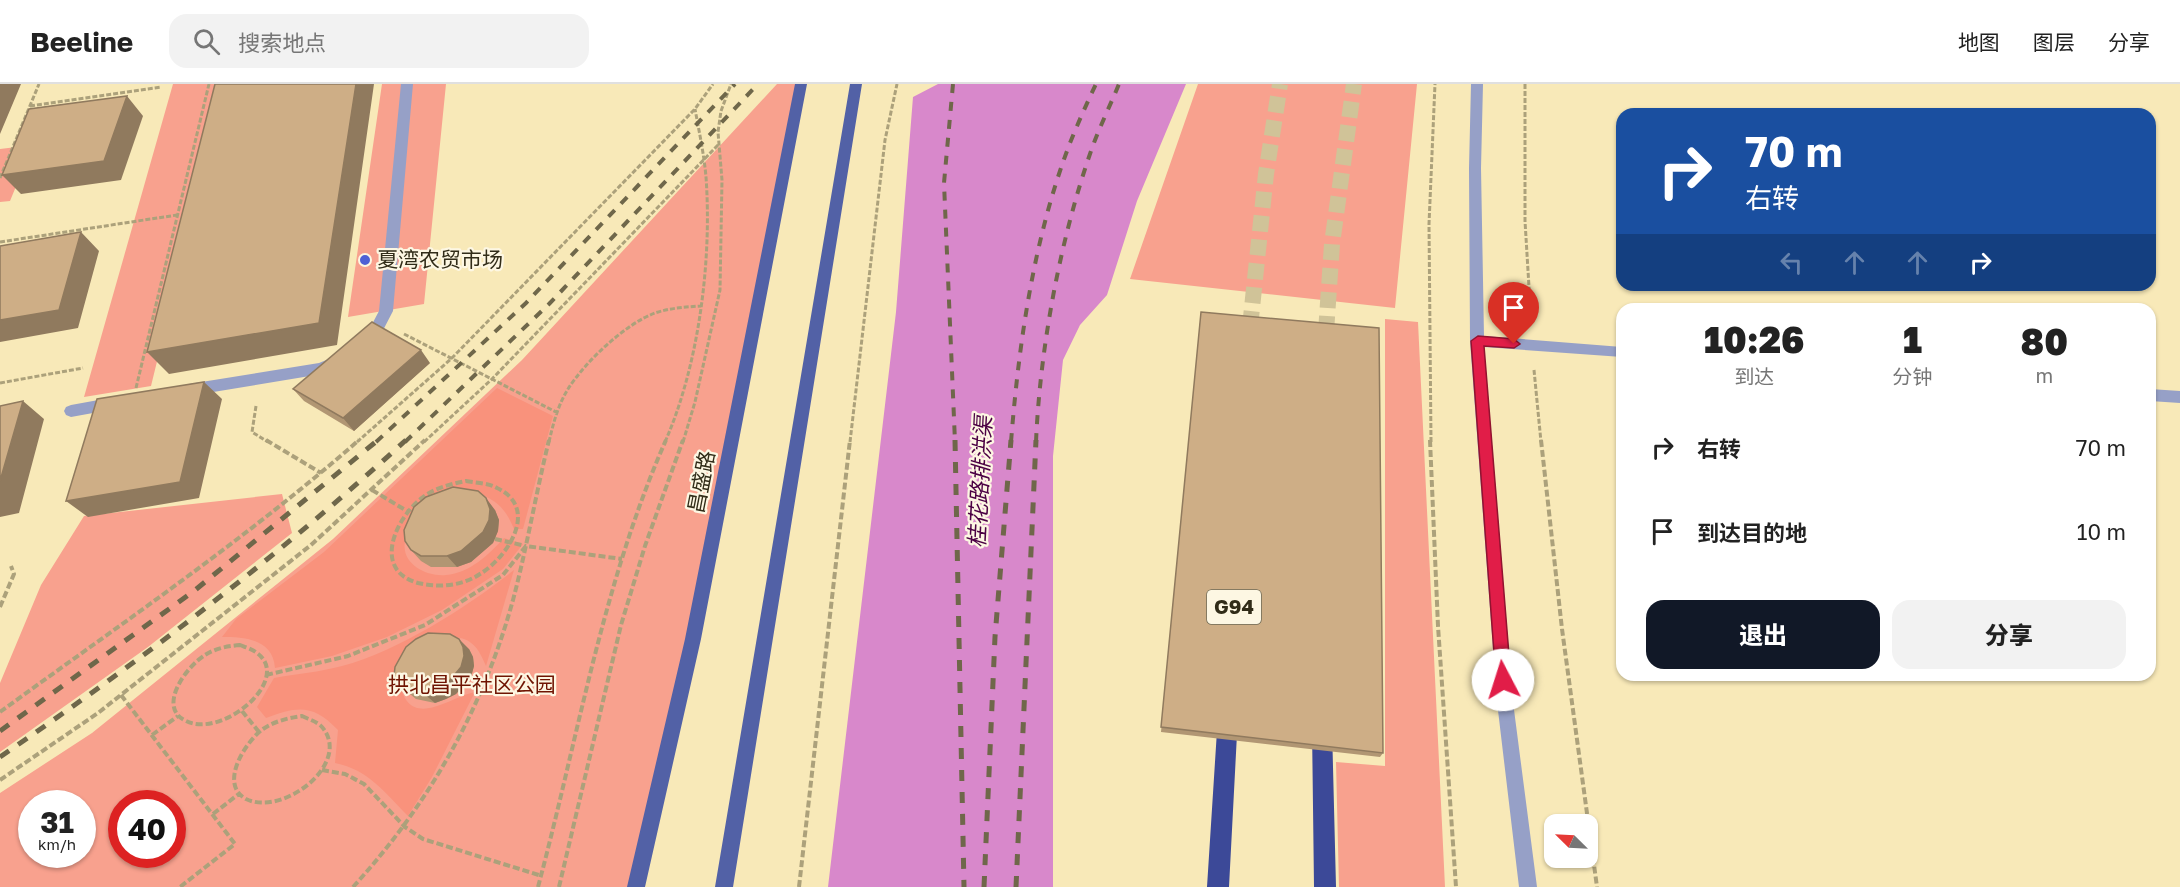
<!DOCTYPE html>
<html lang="zh">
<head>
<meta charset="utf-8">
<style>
	body { margin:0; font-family:"Golos Text","Noto Sans SC",sans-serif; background:#f2f2f2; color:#222; height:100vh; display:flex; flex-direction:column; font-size:22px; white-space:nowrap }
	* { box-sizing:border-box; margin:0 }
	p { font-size:20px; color:#767676 }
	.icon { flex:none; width:33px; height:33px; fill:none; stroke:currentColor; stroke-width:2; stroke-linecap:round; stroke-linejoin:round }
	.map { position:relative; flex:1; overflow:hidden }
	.drawer { position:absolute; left:1616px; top:219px; width:540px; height:378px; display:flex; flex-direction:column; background:#fff; border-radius:18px; box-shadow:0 2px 4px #0004 }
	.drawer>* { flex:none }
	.banner { position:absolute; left:1616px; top:24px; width:540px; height:183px; border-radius:18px; box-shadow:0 2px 4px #0004; background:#1a4fa0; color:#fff; overflow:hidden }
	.needle { width:39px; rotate:294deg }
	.controls { position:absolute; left:1544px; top:730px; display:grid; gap:12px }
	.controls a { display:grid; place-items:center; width:54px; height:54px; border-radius:12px; background:#fff; box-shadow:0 2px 4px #0004; font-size:30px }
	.speed { position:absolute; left:18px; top:706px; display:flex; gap:12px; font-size:30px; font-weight:700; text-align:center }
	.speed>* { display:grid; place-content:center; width:78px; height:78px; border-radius:50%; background:#fff; box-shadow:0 2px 4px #0004; line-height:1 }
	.speed small { font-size:15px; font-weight:400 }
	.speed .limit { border:9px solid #d22; background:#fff; color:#111 }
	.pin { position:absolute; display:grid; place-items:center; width:51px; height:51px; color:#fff; margin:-62px -26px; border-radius:50% 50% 50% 0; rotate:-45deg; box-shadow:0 0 6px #0007 }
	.pin .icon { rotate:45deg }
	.me { position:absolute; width:66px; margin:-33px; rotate:355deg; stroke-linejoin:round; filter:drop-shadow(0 0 4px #0008) }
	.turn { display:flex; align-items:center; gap:21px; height:126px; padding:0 30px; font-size:27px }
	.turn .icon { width:78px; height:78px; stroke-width:2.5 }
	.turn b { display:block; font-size:42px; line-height:51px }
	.lanes { display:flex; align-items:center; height:57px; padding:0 30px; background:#0003; justify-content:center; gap:30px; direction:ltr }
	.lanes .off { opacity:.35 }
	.eta { display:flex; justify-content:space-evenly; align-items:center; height:102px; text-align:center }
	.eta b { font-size:36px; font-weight:800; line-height:42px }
	.button { display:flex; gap:12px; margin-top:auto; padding:12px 30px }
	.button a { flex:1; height:69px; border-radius:18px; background:#111827; color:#fff; font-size:24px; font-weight:800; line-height:69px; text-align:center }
	.button a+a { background:#f2f2f2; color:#222 }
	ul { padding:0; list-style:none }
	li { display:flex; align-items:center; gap:18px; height:84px; padding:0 30px }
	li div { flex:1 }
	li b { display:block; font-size:22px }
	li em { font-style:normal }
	header { display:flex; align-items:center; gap:36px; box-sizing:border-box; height:84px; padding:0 30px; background:#fff; border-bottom:2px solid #e0e0e0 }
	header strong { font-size:28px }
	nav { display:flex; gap:33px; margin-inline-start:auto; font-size:21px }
	.search { width:420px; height:54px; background:#f2f2f2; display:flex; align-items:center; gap:15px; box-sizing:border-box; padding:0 21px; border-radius:18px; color:#767676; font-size:22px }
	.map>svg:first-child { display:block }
	.green { fill:#f8a18e; fill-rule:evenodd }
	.forest { fill:#f9927c }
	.water { fill:#d888cb }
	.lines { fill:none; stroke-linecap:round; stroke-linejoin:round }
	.highway-tunnel { stroke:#d0c398; stroke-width:16; stroke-dasharray:16 8; stroke-linecap:butt }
	.path-far1 { stroke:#aca17b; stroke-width:3; stroke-dasharray:5 2; stroke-linecap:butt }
	.path { stroke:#aca17b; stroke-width:4; stroke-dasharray:7 3; stroke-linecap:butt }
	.minor { fill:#96a0c7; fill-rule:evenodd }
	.major { fill:#5261a6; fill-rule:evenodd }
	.highway { fill:#3c4998; fill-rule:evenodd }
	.rail-far1 { stroke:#6f674a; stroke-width:4; stroke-dasharray:9 9; stroke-linecap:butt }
	.rail { stroke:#6f674a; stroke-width:5; stroke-dasharray:11 11; stroke-linecap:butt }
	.wall { fill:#b19673 }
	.shaded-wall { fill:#907a5e }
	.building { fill:#ceae86; stroke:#907a5e; stroke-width:1.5 }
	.route { fill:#e11d48; stroke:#92132f; stroke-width:1.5 }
	.poi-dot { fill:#4f60d5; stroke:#fdf7e3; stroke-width:2 }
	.labels { text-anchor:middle; stroke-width:4.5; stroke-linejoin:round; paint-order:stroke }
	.shield { fill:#fdf7e3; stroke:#6e6955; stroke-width:1.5 }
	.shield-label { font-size:20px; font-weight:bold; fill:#312c18 }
	.poi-label { font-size:21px; fill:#312c18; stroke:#fdf7e3; text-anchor:start }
	.street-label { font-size:21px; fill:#312c18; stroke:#fdf7e3 }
	.park-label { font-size:21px; fill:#6f1402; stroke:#fdf7e3 }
	.water-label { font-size:22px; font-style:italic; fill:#4b0144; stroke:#fdf7e3 }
</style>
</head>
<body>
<header>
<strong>Beeline</strong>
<div class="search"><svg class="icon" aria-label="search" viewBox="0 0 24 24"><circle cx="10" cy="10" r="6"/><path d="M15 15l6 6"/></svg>搜索地点</div>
<nav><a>地图</a><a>图层</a><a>分享</a></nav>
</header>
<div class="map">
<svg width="2180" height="803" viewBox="0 0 2180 803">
	<rect width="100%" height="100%" fill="#f8e9b8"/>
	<path class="green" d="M173,0H225L151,302L84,313Z
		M382,0H446L424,220L348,233Z
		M777,0H797L689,554L634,803H0V709L92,649L333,455L522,276ZM32,720H82V771H32ZM122,720H172V771H122Z
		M1198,0H1417L1395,224L1130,195Z
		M33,61L10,117L0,118V65Z
		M1385,235L1418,238L1445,803H1339L1336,678L1385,682Z
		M282,410L292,449L148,563L0,668V599L41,501L84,432Z"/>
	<path class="forest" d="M497,304L553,332L523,445H514C505,423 495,415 473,407C459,415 422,432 412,441C409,444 408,450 406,454C398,478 425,493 446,491C470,489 488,471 504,454L523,460L503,485L442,526L387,553L332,572L275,584C273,555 245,553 222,553L236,535L324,468Z
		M514,486L486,582C476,558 469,553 443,552L399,597C409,648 447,614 475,608L432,693L408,732C384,708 369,686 335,679L338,646C313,620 298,622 266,634L257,623L274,594C296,590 320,588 342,582C400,566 467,523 514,486Z"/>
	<path class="water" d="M938,0H1186L1137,117L1107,211L1080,241L1063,276L1053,372V803H828L896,228L913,13Z"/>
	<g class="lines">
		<path class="highway-tunnel" d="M1250,243L1266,90L1280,0
			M1326,248L1332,160L1354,0"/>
		<path class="path-far1" d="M1525,0V137L1531,236
			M30,22L161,3
			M0,94L39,0
			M0,158L177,131
			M404,250L558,329
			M1534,286L1541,358
			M0,299L83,284
			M136,304L209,0
			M256,322L252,348L268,358
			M357,358L451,275L695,25L713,0
			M424,358L492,295L718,61
			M549,358C553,340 558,321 568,305C585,278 625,240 655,229C670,224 685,223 701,222
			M665,358C699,281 712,176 706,93C704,70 699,47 695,25
			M683,358L695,318L720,206L722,96L718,48L721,27L731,0
			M850,358L885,56L897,0
			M1431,358L1429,140L1435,0"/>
		<path class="path" d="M266,356L321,389
			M1430,356L1438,542L1456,803
			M1541,356L1562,545L1597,803
			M466,397C476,399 489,399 497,404C540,424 508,473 480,490C462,502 439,504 418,499C371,486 396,433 423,413C435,404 451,400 466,397Z
			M372,406L407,427
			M495,455L526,462
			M0,523L14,490L11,482
			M240,561C245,563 252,565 257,569C293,595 223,655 186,637C156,623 187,582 205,571C216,564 228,562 240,561Z
			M266,591L348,572L425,541L503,491L526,462L622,475
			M121,611L235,760L180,803
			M242,627L259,648
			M0,628C121,540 246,455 359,356
			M302,632C308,635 318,638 322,643C353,679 283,733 246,715C218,700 246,657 263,645C275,637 288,634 302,632Z
			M152,651L178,632
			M322,686L345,690L364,700L405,743L423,755L542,792
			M0,696L98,629L311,461L425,356
			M213,730L240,709
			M353,803C429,720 483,625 513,516C527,463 536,409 549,356
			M538,803C578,654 603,498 666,356
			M559,803L621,541L645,462L683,356
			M799,803L850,356"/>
		<path class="minor" d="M401,0H413L393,227L379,254L366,263L359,258L369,246L379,227Z
			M1471,0H1483L1481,84L1484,252L1622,263V273L1484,263L1513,618L1537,803H1519L1497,618L1470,257L1469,84Z
			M336,272L343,277L341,281L322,290L189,312L184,310L182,306L184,302L189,300L319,279Z
			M2150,305L2180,307V319L2150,317Z
			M115,313L120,315L122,319L120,323L115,325L71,333L66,331L64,327L66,323L71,321Z"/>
		<path class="major" d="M795,0H807L701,555L645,803H627L685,555Z
			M850,0H862L733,803H715Z"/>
		<path class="highway" d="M1228,621L1235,624L1238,631L1229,803H1207L1218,631L1221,624Z
			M1322,633L1329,636L1332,643L1336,803H1314L1312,643L1315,636Z"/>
		<path class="rail-far1" d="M953,0L944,99L955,358
			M376,358L526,219L735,0
			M405,358L549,220L758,0
			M1011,358C1019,257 1034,153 1070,59C1078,39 1087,19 1096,0
			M1036,358C1040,264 1060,156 1091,67C1099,44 1110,22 1119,0"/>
		<path class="rail" d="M955,356L964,803
			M0,647L194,507L378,356
			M0,673C142,576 279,472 406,356
			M984,803L995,553L1011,356
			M1016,803L1036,356"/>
	</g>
	<path class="wall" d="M1201,228L1383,669L1380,673L1161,648Z
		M430,279L354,347L304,317L293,305Z
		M495,426L499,436L498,447L493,459L471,478L457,483H431L421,477L411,466Z
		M469,565L473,573L474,582L471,593L456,610L446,615L435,619L416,615L398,600Z"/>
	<path class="shaded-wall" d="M0,0H21L0,50Z
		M356,0H374L337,261L169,290L147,268Z
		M127,12L143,32L121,96L21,110L2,91Z
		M81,148L99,167L78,244L0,258V236Z
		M421,266L430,279L354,347L343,334Z
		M204,298L222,315L199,414L88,433L66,417Z
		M23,317L44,335L19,429L0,433V397Z
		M486,414L495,426L499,436L498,447L493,459L471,478L457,483L447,472Z
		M459,555L469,565L473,573L474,582L471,593L456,610L446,615L435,619L423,609Z"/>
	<path class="building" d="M215,0H356L319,239L147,268Z
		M127,12L104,77L2,91L29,25Z
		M81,148L59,226L0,236V162Z
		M1201,228L1379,244L1383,669L1161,643Z
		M372,238L421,266L343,334L293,305Z
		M204,298L180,398L66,417L97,315Z
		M23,317L0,397V322Z
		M453,403L478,407L486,414L490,425L489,436L483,448L461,467L447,472H421L411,466L405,457L404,446L414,423L426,413Z
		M428,549L450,550L459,555L463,563L464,572L461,583L446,601L435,606L423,609L405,606L398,600L394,592L395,583L406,563L416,555Z"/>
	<path class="route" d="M1478,252L1514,255L1520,260L1514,264L1484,262L1511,596L1509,601L1503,603L1498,601L1496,596L1471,257Z"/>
	<circle class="poi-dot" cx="365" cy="176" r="6"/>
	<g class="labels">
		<rect class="shield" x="1207" y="506" width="54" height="34" rx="4.5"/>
		<g class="shield-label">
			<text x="1234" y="530">G94</text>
		</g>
		<g class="poi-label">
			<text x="377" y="183">夏湾农贸市场</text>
		</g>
		<g class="street-label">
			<text transform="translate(702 398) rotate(-79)" y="7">昌盛路</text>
		</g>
		<g class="park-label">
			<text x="472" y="608">拱北昌平社区公园</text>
		</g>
		<g class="water-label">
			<text transform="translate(980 398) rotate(-87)" y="8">桂花路排洪渠</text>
		</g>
	</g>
</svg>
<div class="controls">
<a><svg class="needle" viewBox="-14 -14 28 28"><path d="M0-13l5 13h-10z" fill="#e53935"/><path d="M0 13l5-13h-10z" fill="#767676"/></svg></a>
</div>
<div class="speed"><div>31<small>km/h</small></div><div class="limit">40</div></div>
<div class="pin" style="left:1514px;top:260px;background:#d93025"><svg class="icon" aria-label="arrive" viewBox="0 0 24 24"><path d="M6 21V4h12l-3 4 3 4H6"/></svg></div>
<svg class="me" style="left:1503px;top:596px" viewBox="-20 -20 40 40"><circle r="19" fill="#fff"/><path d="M0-13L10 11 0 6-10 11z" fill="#e11d48"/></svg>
<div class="banner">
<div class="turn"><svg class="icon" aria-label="right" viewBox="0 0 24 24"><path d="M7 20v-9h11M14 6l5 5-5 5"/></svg><div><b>70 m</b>右转</div></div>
<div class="lanes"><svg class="icon off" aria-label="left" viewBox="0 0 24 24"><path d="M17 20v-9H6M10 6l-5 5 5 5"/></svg><svg class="icon off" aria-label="ahead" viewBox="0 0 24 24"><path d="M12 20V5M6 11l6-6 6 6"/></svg><svg class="icon off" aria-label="ahead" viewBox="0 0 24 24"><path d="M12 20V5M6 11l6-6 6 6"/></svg><svg class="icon" aria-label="right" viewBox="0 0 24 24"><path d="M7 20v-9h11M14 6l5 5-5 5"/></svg></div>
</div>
<section class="drawer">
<div class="eta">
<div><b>10:26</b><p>到达</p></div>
<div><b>1</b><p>分钟</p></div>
<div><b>80</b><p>m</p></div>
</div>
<ul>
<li><svg class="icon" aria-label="right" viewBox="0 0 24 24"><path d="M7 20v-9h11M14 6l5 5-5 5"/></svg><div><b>右转</b></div><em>70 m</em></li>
<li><svg class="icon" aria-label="arrive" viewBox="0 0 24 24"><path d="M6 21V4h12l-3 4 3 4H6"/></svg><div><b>到达目的地</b></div><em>10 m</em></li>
</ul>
<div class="button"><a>退出</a><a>分享</a></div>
</section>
</div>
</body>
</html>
